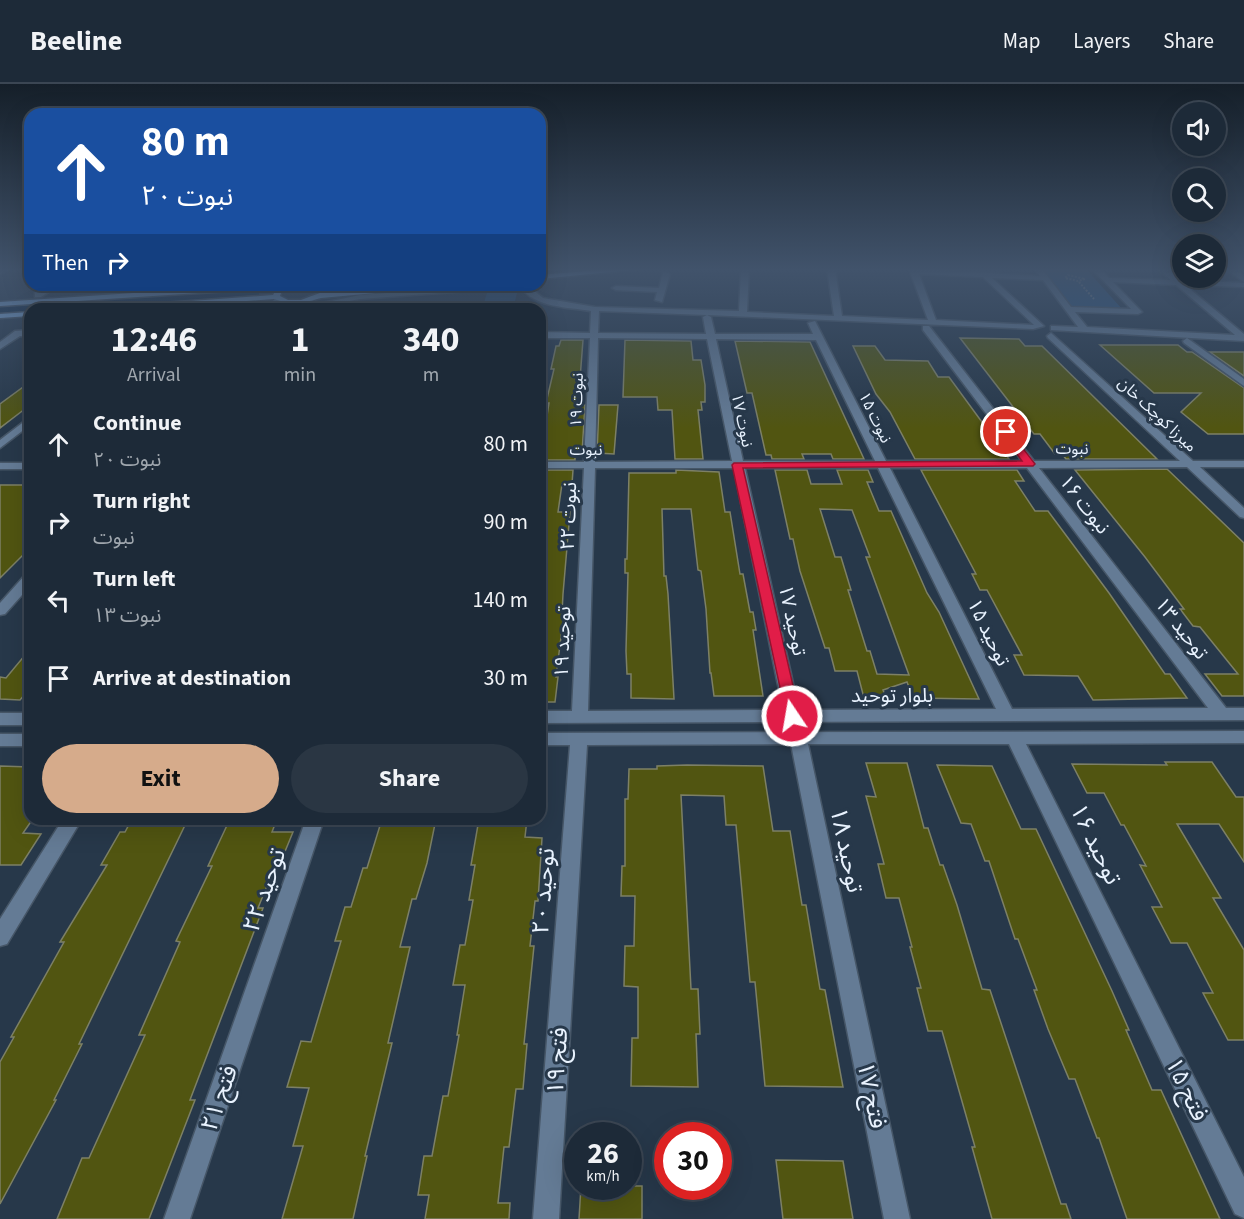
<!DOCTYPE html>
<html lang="en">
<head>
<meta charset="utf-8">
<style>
	body { margin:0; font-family:"Source Sans 3","Noto Sans Arabic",sans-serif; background:#2a3643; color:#f1f3f6; height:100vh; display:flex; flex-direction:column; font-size:22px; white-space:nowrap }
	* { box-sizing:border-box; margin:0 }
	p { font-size:20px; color:#a0a7ae }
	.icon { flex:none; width:33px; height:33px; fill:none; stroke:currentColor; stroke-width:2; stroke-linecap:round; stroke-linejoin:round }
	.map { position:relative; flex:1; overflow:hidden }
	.details { position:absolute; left:24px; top:219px; width:522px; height:522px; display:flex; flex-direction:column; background:#1d2a38; border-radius:18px; box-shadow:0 6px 24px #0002,0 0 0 2px #3b4653 }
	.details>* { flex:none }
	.banner { position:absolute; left:24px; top:24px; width:522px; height:183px; border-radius:18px; box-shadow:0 6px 24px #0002,0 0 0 2px #3b4653; background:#1a4fa0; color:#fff; overflow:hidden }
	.tools { position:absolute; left:1172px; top:18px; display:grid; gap:12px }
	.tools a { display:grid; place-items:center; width:54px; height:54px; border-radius:50%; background:#1d2a38; box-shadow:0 6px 24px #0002,0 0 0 2px #3b4653; font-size:30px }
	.speed { position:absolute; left:564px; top:1038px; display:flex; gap:12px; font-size:30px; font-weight:700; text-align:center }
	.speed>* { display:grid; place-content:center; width:78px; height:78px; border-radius:50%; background:#1d2a38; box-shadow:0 6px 24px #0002,0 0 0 2px #3b4653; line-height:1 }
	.speed small { font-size:15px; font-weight:400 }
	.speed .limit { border:9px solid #d22; background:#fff; color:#111 }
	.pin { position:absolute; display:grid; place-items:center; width:51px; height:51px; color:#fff; margin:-26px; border:3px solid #fff; border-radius:50%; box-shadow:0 2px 6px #0007 }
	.me { position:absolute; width:66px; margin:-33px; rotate:348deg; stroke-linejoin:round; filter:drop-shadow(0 0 4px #0008) }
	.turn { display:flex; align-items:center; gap:21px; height:126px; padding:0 18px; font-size:27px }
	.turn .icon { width:78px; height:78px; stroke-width:2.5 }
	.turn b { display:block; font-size:42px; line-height:51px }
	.then { display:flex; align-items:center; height:57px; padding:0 18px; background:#0003; gap:12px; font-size:22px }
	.eta { display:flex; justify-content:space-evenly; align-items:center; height:102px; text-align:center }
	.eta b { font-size:36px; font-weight:700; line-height:42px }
	.action { display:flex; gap:12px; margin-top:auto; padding:12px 18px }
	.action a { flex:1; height:69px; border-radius:36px; background:#d6ab8b; color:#111; font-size:24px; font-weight:700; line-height:69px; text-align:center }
	.action a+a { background:#2a3643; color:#f1f3f6 }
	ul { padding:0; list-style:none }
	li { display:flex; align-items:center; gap:18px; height:78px; padding:0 18px }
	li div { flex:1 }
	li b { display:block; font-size:22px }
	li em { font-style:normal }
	header { display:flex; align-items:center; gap:36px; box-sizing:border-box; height:84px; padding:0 30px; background:#1d2a38; border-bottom:2px solid #3b4653 }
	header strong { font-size:28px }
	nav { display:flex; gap:33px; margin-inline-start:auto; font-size:21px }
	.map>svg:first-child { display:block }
	.green { fill:#265382 }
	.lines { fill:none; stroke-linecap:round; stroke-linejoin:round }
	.canal { fill:#011d3a; fill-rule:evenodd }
	.building { fill:#515511; stroke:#7d8066; stroke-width:1.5; fill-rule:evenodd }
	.minor-casing { stroke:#465667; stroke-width:3 }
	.major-casing { stroke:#465667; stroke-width:3 }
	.path { stroke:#7e8c9c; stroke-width:2; stroke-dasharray:2 1.5; stroke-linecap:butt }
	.minor { fill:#647b95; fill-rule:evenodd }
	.major { fill:#8ebef4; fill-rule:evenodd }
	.route { fill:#e11d48; stroke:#92132f; stroke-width:1.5 }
	.labels { text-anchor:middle; stroke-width:6; stroke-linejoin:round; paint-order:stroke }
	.far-street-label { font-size:16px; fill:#e8f2fe; stroke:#27384a }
	.street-label { font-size:20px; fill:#e8f2fe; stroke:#27384a }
	.near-street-label { font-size:24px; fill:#e8f2fe; stroke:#27384a }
</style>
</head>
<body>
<header>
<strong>Beeline</strong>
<nav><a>Map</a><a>Layers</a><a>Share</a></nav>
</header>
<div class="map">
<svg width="1244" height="1135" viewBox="0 0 1244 1135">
	<rect width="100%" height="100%" fill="#27384a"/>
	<path class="green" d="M1042,185H1086L1123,226L1072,223Z
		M487,209H517L513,225H482Z"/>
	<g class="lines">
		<path class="canal" d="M540,185H569L564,188L540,190Z
			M346,201H381L376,204L349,206L346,205Z
			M256,206L259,207V211L61,225H30V227L0,229V223Z"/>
	</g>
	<path class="building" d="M960,254L1019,255L1025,262H1042L1157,375H1066L1062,370H1055L1040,350H1034Z
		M561,256H583L578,321H585L582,369H575V376H540L549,319H546L554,285H551L556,262H559Z
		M625,256L691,257L693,276H701L705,301V318H701L702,326H698L703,375H675L672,326H658L657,313H623Z
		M735,257L810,258L864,375H833L831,370H802L804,375H772L771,371H766L752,309H747Z
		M1100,261H1178L1187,268H1192L1244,304V350H1208L1181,328L1201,309H1154Z
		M853,262H875L885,276L928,277L938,293H949L1009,375H915L890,328L876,310Z
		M1210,268H1244V292Z
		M30,298V321L0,344V320Z
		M599,321H618L614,370L597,369Z
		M1167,385L1244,459V612H1222L1205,590H1238L1200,543L1193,542L1180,525H1184L1145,473L1075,386Z
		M540,386H573L572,400H562L558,428H570L563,510L562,529H564L556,593H558L555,618H540Z
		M676,386L719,388L725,428H730L740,490H743L750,528H753L756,546H753L763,612H714L711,589H710L706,525L701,487L698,486L691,425H662L664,492H666L668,510L674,615L631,614V590H627L626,567L628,489H625V475H627L629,389H676Z
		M775,386H807L811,400H842L837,386H868L873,398H867L879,427H891L927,509L939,528L979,615L913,614L907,598L883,606L886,614H864L857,587H835L829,564H825L800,487L793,455H790ZM820,425L852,426L870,473H866L909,591L877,590L870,567H867L848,506H851L841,473H835Z
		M921,386H1017L1024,397H1015L1035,427H1048L1109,509L1165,590H1170L1187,614L1093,616L1078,592L1024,591L1014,571H1022L987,506H980L972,490H976Z
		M0,401H30V464L0,494Z
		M30,565V604L20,616L0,615V593L6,594Z
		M1165,678H1212L1236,713H1244V778L1219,740H1177L1221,814H1213L1244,866V956H1228L1203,909H1213L1187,859H1171L1152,823H1162L1140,781L1146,782L1124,741H1121L1104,709H1087L1072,680L1167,681Z
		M866,679H907L924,744H928L940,781H943L957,821L982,905L990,906L1061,1120H1066L1071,1135H992L972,1063H975L942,947H928L917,904H921L910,863H912L899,814H886L878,780H884L866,712L876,713Z
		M687,681L763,682L773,747H790L802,821H806L820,905L825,906L843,1003L765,1002L755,898H750L736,741H726L724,712L681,711L691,905H698L700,950H696L698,1003L631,1002L632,954H638V903L624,902L625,862H634L635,812H621L622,782H625V715H628L629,685H657V682Z
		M937,681L992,682L1021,745H1036L1112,907L1129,946H1126L1152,1006H1161L1220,1135H1127L1099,1054H1097L1075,995H1069L1048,945L1034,906H1037L1018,855H1015L989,777H985L971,740L961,739Z
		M0,682L30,683V739L23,749L41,750L21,781H0Z
		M132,735H188L79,960H82L54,1016H56L0,1120V978L14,953H11L64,858H60L107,781H101L120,748H125Z
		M230,735H277L272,748H293L279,782H275L258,824H263L190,1016H195L149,1135H57L82,1074H89L145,951H139L180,858L176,857L212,782H208Z
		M382,735H436L427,779L416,815H412L400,863H410L388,959H392L365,1072H367L353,1135H282L303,1062H293L309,1004L287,1003L301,957L311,958L341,857H335L345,823H351L363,784H367Z
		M479,735H527L525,753L542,754L538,817H535L530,862H534L524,960H527L523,1005H516L509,1063H504L498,1119H510L509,1135H425L429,1111H418L424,1072H432L443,1012H448L459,951H457L465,901H453L460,861H465L473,816H469L475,781H471Z
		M776,1076L843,1077L853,1135H783Z
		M581,1102H642V1135H579Z"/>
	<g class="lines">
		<g class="minor-casing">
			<path id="minor" d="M0,185H10L0,190Z
				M741,185H749L747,228L834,232L827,185H835L842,232L928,236L909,185L980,189L983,187L987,189L1040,192L1035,186L1042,185L1071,223L1131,225L1092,185H1100L1109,194L1171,196L1158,185H1166L1180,196L1244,199V203L1185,201L1244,250V257L1051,246V242H1054L1078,243L1043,196L992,194L1044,242L1033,245L707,231L711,233L715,250H813L808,239L815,237L886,377H1022L923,246V242H929L1034,377H1180L1048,254L1047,252L1051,249L1193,377H1244V383H1200L1244,424V434L1240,433L1187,383L1039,384L1226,624H1244V636L540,639V627H572L584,384H540V378H584L590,254H540V248L590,249L591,227C569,223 534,224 521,203L360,215L312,224L308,222L360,211L493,201H527L543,214L595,223L739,227ZM919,190L983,193L1034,241L936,236ZM1113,198L1176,201L1235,251L1087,243L1075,228L1138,230L1142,228ZM599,227L707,231L703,233L706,250L598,249ZM598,254L707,255L732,377L595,378ZM716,255L816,256L875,377H743ZM595,384H734L783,626L588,627ZM745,384H878L996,625L799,626ZM890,384H1027L1208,624L1012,625Z
				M1226,185H1234L1244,192V198Z
				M663,188L670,190L662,218L655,216L657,208L616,206L612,204L616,202L659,204Z
				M50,201H59L41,213H35V209Z
				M131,201H141L132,207H126V203Z
				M311,212L318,214L297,225H287Z
				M275,214L282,216L276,225H268Z
				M173,219L213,223L217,225L170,223V219Z
				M30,246V252H20L0,265V258L15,247Z
				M1187,254L1244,295V302L1184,259L1183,257Z
				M30,333V341L0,364V356Z
				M0,379H30V385H0Z
				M30,490V502L5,530L0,531V519L25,491Z
				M0,629H30V641H0Z
				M1244,647V659L1026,660L1244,1093V1134L1235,1130L1009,660H808L910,1135H884L791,660L587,661L559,1135H533L570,661H540V649Z
				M0,650H30V662H0Z
				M63,735H82L7,860L0,862V835Z
				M306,735H324L190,1135H164Z"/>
		</g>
		<g class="major-casing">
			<path id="major" d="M611,185H641L540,195V191Z
				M252,201H289L283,203L280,212L288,216H301L328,206L331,209L416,201H445L441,203L321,214L294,221L274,215L142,225H105L109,223L273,211L277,204L0,222V218Z
				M30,228V232L0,234V230Z"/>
		</g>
		<path class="path" d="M1068,191L1085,195L1078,197L1065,194Z
			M1079,198L1094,215"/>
		<use href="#minor" class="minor"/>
		<use href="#major" class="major"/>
	</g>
	<linearGradient id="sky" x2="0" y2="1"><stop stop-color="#151f29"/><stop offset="0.54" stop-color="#41536b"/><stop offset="1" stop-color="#41536b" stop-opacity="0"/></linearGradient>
	<rect width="1244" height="344" fill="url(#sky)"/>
	<path class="route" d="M1002,346H1009L1035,380L1033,382L743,384L800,632L792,637L787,636L732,381L734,379L1022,377L1001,348Z"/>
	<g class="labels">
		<g class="far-street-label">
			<text transform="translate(576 316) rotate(-88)" y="6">نبوت ۱۹</text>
			<text transform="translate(1158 330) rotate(43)" y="6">میرزا کوچک خان</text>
			<text transform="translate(876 333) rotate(64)" y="6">نبوت ۱۵</text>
			<text transform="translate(743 336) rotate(78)" y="6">نبوت ۱۷</text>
			<text x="1072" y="370">نبوت</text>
			<text x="586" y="371">نبوت</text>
		</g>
		<g class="street-label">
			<text transform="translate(1085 420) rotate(52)" y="7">نبوت ۱۶</text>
			<text transform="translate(568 432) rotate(-88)" y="7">نبوت ۲۲</text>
			<text transform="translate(793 536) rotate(78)" y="7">توحید ۱۷</text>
			<text transform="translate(1182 544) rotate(52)" y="7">توحید ۱۳</text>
			<text transform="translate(989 548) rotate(64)" y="7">توحید ۱۵</text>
			<text transform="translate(562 558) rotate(-88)" y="7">توحید ۱۹</text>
			<text x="892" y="618">بلوار توحید</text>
		</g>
		<g class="near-street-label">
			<text transform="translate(1096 760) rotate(64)" y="8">توحید ۱۶</text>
			<text transform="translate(847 766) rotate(78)" y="8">توحید ۱۸</text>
			<text transform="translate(264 806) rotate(-71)" y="8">توحید ۲۲</text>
			<text transform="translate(543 807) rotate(-86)" y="8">توحید ۲۰</text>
			<text transform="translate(557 977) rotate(-86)" y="8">فتح ۱۹</text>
			<text transform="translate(1187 1005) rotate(64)" y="8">فتح ۱۵</text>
			<text transform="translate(872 1011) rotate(78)" y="8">فتح ۱۷</text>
			<text transform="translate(219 1014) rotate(-71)" y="8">فتح ۲۱</text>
		</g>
	</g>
</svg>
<div class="tools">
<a><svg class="icon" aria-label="sound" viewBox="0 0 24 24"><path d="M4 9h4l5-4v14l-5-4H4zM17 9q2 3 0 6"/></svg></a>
<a><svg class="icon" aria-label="search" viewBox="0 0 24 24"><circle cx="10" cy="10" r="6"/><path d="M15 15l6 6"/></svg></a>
<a><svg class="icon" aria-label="layers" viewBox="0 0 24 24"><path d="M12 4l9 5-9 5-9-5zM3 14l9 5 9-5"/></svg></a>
</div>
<div class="speed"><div>26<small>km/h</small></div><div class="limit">30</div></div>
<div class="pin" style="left:1006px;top:348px;background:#d93025"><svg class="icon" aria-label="arrive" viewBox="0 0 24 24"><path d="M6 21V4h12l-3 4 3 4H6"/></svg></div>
<svg class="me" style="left:792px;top:632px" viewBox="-20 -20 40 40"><circle r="17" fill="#e11d48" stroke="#fff" stroke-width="3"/><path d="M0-11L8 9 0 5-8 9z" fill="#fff"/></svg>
<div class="banner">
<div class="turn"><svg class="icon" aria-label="ahead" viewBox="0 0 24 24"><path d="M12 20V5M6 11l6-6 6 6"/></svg><div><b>80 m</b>نبوت ۲۰</div></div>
<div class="then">Then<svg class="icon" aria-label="right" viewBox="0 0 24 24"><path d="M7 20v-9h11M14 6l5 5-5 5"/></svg></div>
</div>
<section class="details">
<div class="eta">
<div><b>12:46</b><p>Arrival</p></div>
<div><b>1</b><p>min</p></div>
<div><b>340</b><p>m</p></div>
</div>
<ul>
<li><svg class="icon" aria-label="ahead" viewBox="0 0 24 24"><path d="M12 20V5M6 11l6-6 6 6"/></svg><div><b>Continue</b><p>نبوت ۲۰</p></div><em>80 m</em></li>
<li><svg class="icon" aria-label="right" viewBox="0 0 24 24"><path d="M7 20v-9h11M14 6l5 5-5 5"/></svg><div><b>Turn right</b><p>نبوت</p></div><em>90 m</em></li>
<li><svg class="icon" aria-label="left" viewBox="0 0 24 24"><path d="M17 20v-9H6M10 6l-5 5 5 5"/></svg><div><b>Turn left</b><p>نبوت ۱۳</p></div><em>140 m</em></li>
<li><svg class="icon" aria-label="arrive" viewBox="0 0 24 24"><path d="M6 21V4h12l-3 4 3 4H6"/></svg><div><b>Arrive at destination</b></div><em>30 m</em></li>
</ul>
<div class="action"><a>Exit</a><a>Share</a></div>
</section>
</div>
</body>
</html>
